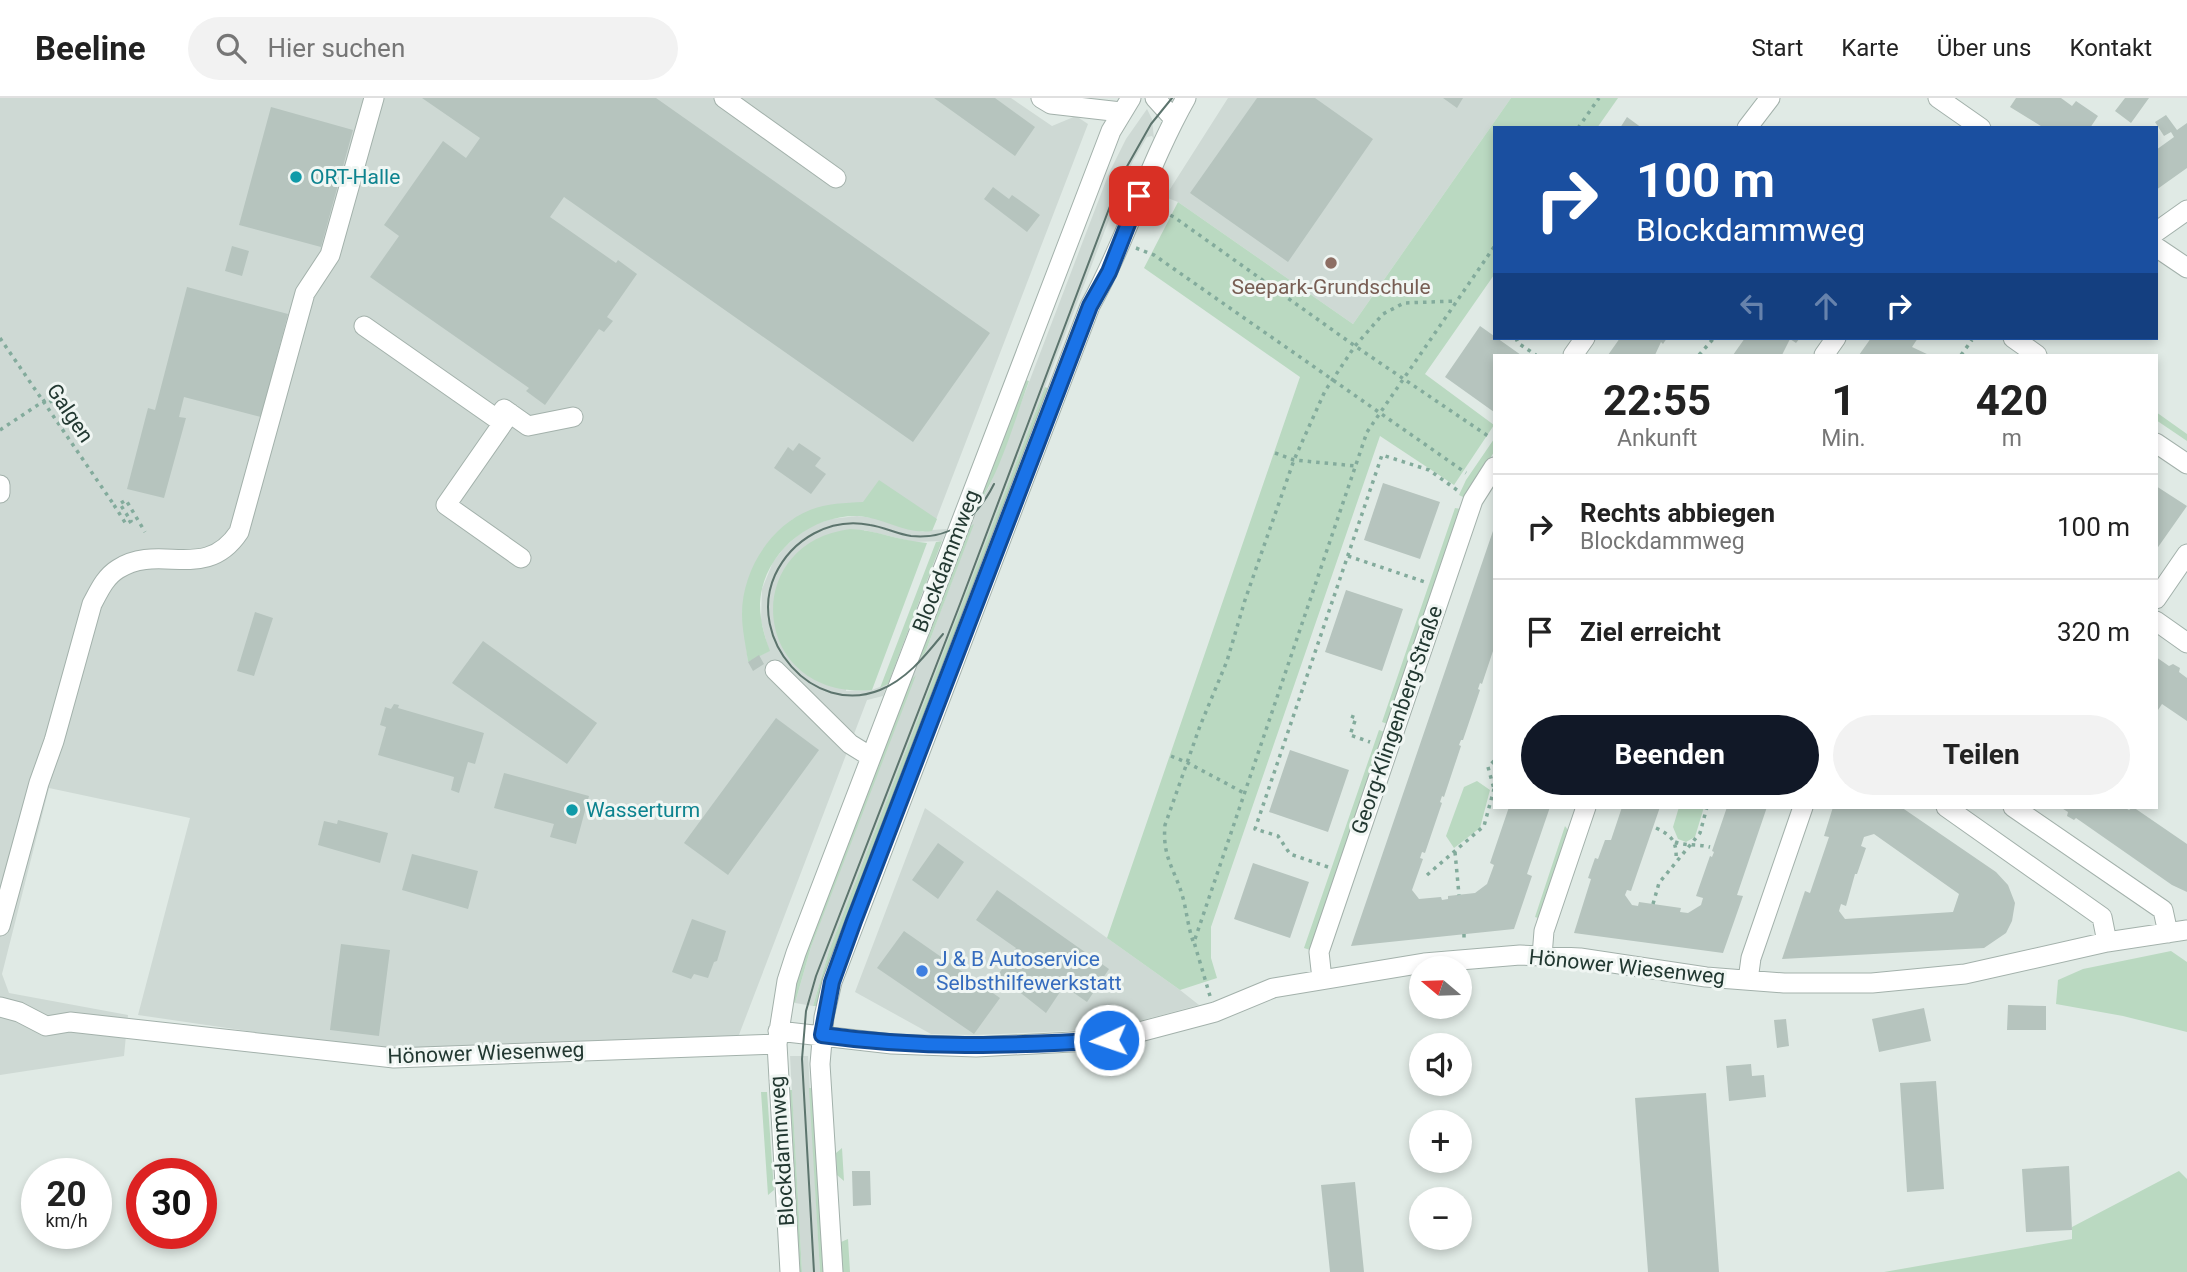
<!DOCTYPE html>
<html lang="de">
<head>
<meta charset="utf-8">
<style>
	body { margin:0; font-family:Roboto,sans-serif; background:#f2f2f2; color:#222; height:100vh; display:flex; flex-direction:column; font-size:26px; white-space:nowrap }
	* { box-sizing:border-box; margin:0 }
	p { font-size:23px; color:#767676 }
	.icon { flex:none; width:38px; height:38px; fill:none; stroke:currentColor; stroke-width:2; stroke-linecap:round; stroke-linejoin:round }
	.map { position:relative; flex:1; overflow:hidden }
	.details { position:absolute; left:1493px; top:256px; width:665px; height:455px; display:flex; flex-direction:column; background:#fff; border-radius:0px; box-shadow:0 4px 10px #0003 }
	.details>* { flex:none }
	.guide { position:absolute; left:1493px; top:28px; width:665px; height:214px; border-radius:0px; box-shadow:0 4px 10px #0003; background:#1a4fa0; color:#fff; overflow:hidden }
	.needle { width:46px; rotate:289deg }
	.tools { position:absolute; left:1409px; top:858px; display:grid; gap:14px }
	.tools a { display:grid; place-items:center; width:63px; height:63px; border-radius:50%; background:#fff; box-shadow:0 4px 10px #0003; font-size:35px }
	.speed { position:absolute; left:21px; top:1060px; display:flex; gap:14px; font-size:35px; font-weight:700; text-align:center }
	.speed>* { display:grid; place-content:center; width:91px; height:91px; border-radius:50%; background:#fff; box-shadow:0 4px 10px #0003; line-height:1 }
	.speed small { font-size:18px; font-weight:400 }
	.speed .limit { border:10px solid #d22; background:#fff; color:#111 }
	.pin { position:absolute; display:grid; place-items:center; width:60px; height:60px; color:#fff; margin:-30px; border-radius:14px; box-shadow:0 4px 10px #0006 }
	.me { position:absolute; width:77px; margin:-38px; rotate:267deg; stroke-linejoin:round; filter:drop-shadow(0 0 5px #0008) }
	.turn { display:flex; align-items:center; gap:24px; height:147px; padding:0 28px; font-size:32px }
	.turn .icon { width:91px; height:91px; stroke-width:2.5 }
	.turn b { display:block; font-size:49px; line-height:60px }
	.lanes { display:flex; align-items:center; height:66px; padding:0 28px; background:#0003; justify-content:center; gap:35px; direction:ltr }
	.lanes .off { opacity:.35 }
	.eta { display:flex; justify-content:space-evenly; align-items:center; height:119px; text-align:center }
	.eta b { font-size:42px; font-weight:700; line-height:49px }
	.primary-button { display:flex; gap:14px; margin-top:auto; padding:14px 28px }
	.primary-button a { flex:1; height:80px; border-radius:42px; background:#111827; color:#fff; font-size:28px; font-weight:700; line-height:80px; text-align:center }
	.primary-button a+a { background:#f2f2f2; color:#222 }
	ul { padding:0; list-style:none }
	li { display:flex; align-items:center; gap:21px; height:105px; padding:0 28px; border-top:2px solid #e0e0e0 }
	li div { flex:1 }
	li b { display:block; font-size:26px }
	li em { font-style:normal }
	header { display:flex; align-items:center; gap:42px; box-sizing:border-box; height:98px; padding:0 35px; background:#fff; border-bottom:2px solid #e0e0e0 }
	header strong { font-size:33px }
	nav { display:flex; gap:38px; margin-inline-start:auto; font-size:24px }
	.search { width:490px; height:63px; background:#f2f2f2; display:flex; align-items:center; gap:18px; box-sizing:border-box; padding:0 24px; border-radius:38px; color:#767676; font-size:26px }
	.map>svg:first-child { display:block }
	.built { fill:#ced9d4; fill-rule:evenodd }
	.green { fill:#bad9c1 }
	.building { fill:#b6c4be; fill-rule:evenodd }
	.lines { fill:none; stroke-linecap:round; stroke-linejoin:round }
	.minor-casing { stroke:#a3b1ab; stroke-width:21 }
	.path { stroke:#83ab9c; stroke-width:3.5; stroke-dasharray:3.5 5; stroke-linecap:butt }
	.minor { stroke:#fff; stroke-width:19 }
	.tram { stroke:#5c746d; stroke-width:2 }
	.path-bridge { stroke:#83ab9c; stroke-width:3.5; stroke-dasharray:3.5 5; stroke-linecap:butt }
	.route-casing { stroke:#114b97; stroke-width:18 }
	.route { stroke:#1a73e8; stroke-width:12 }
	.culture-dot { fill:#0f9aa8; stroke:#f0f6f3; stroke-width:2.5 }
	.education-dot { fill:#8d6e63; stroke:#f0f6f3; stroke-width:2.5 }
	.shop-dot { fill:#3f7fe0; stroke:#f0f6f3; stroke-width:2.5 }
	.labels { text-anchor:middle; stroke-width:6; stroke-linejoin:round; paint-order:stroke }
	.culture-label { font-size:21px; fill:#0d838f; stroke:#f0f6f3; text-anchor:start }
	.education-label { font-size:21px; fill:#785e54; stroke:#f0f6f3 }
	.street-label { font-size:21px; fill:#223831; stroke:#f0f6f3 }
	.shop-label { font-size:21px; fill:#366cbe; stroke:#f0f6f3; text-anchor:start }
</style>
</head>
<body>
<header>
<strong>Beeline</strong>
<div class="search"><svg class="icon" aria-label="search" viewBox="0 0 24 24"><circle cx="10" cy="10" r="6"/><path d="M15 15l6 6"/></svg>Hier suchen</div>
<nav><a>Start</a><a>Karte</a><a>Über uns</a><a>Kontakt</a></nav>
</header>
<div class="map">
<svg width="2187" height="1174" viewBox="0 0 2187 1174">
	<rect width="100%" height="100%" fill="#e0eae5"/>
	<path class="built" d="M0,0H1011L1052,28L1076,18L1088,26L932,432L947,431L942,443L914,444L864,432L846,593L872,592L887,586L883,598L867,602L737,942L399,955L138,917L190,720L49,690L2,876L9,895L128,917L124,958L0,977ZM875,409L925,434L909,431L874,420L857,418L831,421L813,427L800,435L784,450L773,464L762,491L761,523L769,553L748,564L742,514L793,421Z
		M1228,0H1511L1353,226L1178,104L1165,99Z
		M1147,11L1152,21L1154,41L1152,38L1147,39L1133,63L1120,93L829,853L813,908L795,905L811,849L910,583L911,570L925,555L973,427L963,433L989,389L1109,75L1126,41Z
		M925,710L1180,892L1199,907L1098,934L1091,929L1069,933L974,937L931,936L855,894Z
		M790,958H808L820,1174H802Z"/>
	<path class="green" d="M1511,0H1618L1597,30H1494V177L1425,276L1494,327L1454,387L1380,338L1211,829V860L1217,880L1180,892L1107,840L1300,279L1144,170L1178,104L1353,226Z
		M1022,281L1029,283C1016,318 995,393 969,417Z
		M1045,289L1052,292L817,908H813L829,853Z
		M2156,314L2187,336V343L2156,322Z
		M1494,341V354L1465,400L1459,397L1466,382Z
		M879,382L937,421L932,433C907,437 884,420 859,418C810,416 762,456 760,506C760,523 764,537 770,553L748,564C746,548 742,532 742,516C742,473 770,428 810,412C827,405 845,405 863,404Z
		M1455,410L1461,411L1388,626L1382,624Z
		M974,426L925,555L914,567L963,433Z
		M850,431C876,432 900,443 927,445L872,592C752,603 737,446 850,431Z
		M942,443L888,586L880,590L936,444Z
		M916,577L811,849L795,905L793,903L791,891L910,583Z
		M1379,632L1385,634L1310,852L1304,850Z
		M1477,683L1490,692L1480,730L1454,750L1446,738L1464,689Z
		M1679,709H1704L1695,739L1686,744L1678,741L1673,729Z
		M1565,728L1568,732L1538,820L1535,819Z
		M2171,853L2187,864V934L2123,918L2056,906L2058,882L2083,871Z
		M809,990H817L827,1174H820Z
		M784,992H792L802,1174H795Z
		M761,994H767L774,1092L768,1097Z
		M842,1050L844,1083L837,1077L836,1055Z
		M2179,1073L2187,1081V1174H1884L2072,1141V1129Z
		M848,1141L850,1174H843L841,1144Z"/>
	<path class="building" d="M422,0H656L990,235L913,344L564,99L550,119L616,165L618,162L637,176L607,219L613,223L604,234L599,231L545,307L526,293L529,290L370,179L399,138L384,127L443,43L466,60L480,40Z
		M934,0H995L1035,29L1015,58Z
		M1257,0H1315L1373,41L1288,164L1190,95Z
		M1443,0H1463L1457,10Z
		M2016,0H2061L2072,8L2076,3L2098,18L2090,30H2044L2010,9Z
		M2125,0H2149L2131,25L2115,13Z
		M271,9L353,32L321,149L239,127Z
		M2166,17L2177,32L2187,25V70L2156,92V52L2174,39L2171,34L2164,38L2155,24Z
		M1627,19L1642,30H1620Z
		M993,89L1009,101L1012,97L1040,117L1027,134L984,101Z
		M232,148L249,153L242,178L225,173Z
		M187,189L288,216L261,319L184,299L179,319L186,320L164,400L127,391L148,310L155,312Z
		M1480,228L1521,257H1494V314L1445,279Z
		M1620,240H1667L1663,246L1661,244L1655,257H1608Z
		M1745,240H1800L1796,245L1790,241L1782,257H1733Z
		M1871,240H1918L1912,249L1929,257H1859Z
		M799,345L821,360L815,368L826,376L811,396L774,370L788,349L793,353Z
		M1383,385L1440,404L1420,461L1364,442Z
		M2156,388L2187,408L2156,452Z
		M1494,430V550L1482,586L1480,585L1478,591L1480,592L1463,642H1461L1459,647L1461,648L1444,699L1442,698L1440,704L1442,705L1425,755L1422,754L1420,760L1423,761L1412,792L1419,801L1441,799L1442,802L1448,801V798L1475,795L1487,786L1494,767L1490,765L1509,709H1550L1527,776L1532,778L1514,831L1351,848Z
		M1346,492L1403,511L1382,573L1325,554Z
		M255,514L273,520L254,578L237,573Z
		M483,543L597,625L567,666L452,585Z
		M759,557L764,566L753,573L748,564Z
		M2156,559L2169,568L2173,566L2180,570L2179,574L2187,580V623L2162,606L2156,615Z
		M394,606L399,607L398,610L484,635L475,666L468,664L459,695L451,692L454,679L378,657L386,629L380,627L385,609L391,611Z
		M776,620L819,652L728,777L684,745Z
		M1290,652L1349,672L1328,734L1269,714Z
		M504,675L589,698L576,746L550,739L554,726L494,710Z
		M1622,709H1660L1631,793L1627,792L1625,797L1632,807L1638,808L1639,804L1681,810L1680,814L1688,815L1701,807L1703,800L1696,798L1710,758L1712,759L1714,754L1712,753L1727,709H1767L1737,797L1743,798L1723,855L1574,835L1591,781L1588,780L1595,760L1598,761L1605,742H1611Z
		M1833,709H1901L1996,774L2008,787L2015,805L2012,823L2006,835L1984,850L1782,861L1805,793L1810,795L1829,739L1824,738ZM1874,736L1959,796L1953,814L1845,821L1839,813L1841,806L1846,808L1855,776H1857L1866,750L1861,748L1864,739Z
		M2060,709H2124L2129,712L2133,709L2187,746V794L2172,787L2076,720L2074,722L2067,718L2068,714Z
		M338,722L388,735L380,765L318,747L324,723L337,726Z
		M938,745L964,764L938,801L912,782Z
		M412,756L478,773L468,811L402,792Z
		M1253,765L1309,784L1290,840L1234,821Z
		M997,792L1109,871L1087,904L1064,888L1046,915L998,877L1016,850L976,822Z
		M692,821L726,833L717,863L714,864L708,880L694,876L691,881L672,874Z
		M904,833L1000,900L974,936L877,870Z
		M341,846L390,852L379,938L330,932Z
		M2008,907L2046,908V932H2007Z
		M1924,910L1931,943L1879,954L1872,921Z
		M1786,921L1789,948L1777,950L1774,922Z
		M1751,966L1752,978L1764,977L1766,999L1729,1003L1726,968Z
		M1936,983L1944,1091L1907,1094L1900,985Z
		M1706,995L1719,1174H1648L1635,1000Z
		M2069,1068L2072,1132L2026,1134L2022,1071Z
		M852,1073H870L871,1107L853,1108Z
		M1355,1084L1364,1174H1330L1321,1087Z"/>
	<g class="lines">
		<g class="minor-casing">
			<path id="minor" d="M724,0L836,80
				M1041,0L1051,6L1121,14
				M1155,0L1174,21
				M1938,0L1981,30
				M1747,30L1770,0
				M2156,134L2187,112
				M2156,149L2187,170
				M364,228L497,321L504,311L528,328L573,319
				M2013,240L2037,257
				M1573,257L1585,240
				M1824,257L1836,240
				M510,315L446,407L521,460
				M2156,345L2187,366
				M0,387V395
				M2156,501L2187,456
				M2156,523L2187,545
				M775,572L850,646L871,659
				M1946,709L2102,819L2107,844
				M2013,709L2163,812L2168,835
				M0,828L39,685L54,643L92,506C99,493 105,479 118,471C160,444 205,485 239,434L305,195L330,157L374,0
				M1542,858L1544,833L1586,709
				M1322,881L1319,854L1473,402L1494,369
				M1748,882L1751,860L1803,709
				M0,909L19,914L46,928L70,924L394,960L777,946
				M778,933L892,946L976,949L1109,942L1215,914L1273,890L1424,865L1520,857L1542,858L1580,860L1706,879L1784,885H1872L1965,876L2107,844L2187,832
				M790,1174L777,946L787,883L796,855L1111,33L1131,0
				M833,1174L820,966L824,919L832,884L1090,208C1127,141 1148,67 1186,0"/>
		</g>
		<path class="path" d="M1578,30L1599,0
			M1155,110L1174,119L1355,248L1491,340
			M1136,150L1154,157L1466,375
			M1516,240L1518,245L1536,257
			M1699,257L1714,240
			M1961,257L1972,242
			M0,332L59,293L61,296L46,307
			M1275,355L1294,362L1356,368
			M121,405L126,402L145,434
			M114,407L126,426L131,423L120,406
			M1348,458L1425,484
			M1351,618L1356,620L1350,637L1370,644
			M1171,658L1188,665L1244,695
			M1494,663L1488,669L1494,691
			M1656,730C1673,738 1677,744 1676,763
			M1675,744C1686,748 1698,746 1710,749
			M1455,754L1459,797
			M1328,769L1290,756L1278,738L1255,731L1382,357L1429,372L1457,392
			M1427,777L1484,728L1494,691
			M1653,806L1659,785L1700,735L1707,709
			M1464,836V840
			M1193,843C1188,829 1187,815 1183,800C1175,771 1162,760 1165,727L1200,628L1227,563L1245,502L1294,362L1325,293L1355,248L1383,216L1404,205L1456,203
			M1210,898L1194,844L1367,334L1494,149"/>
		<use href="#minor" class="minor"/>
		<path class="tram" d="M943,536C925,558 907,581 880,592C813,619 746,541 775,477C792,441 830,419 870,427C884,429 897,436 911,438C952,442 977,420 994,386
			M814,1174L802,961L806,913L816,878L960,506L1121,79L1151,26L1172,0"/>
		<path class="path-bridge" d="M0,240L114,407"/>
	</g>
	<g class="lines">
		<g class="route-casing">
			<path id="route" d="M1109,942C1010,948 921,951 822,937L832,884L854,823L1090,208L1109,174L1139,98"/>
		</g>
		<use href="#route" class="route"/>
	</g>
	<g class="culture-dot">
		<circle cx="296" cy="79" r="7"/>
		<circle cx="572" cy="712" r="7"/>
	</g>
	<circle class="education-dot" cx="1331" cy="165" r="7"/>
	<circle class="shop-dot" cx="922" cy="873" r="7"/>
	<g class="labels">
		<g class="culture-label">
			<text x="310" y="86">ORT-Halle</text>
			<text x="586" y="719">Wasserturm</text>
		</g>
		<g class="education-label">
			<text x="1331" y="196">Seepark-Grundschule</text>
		</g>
		<g class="street-label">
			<text transform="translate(70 315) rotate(56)" y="7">Galgen</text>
			<text transform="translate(946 463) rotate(-69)" y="7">Blockdammweg</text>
			<text transform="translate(1397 622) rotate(-71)" y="7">Georg-Klingenberg-Straße</text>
			<text transform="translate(1627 869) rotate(6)" y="7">Hönower Wiesenweg</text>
			<text transform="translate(486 955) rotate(-2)" y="7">Hönower Wiesenweg</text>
			<text transform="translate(782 1053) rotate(-94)" y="7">Blockdammweg</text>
		</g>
		<g class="shop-label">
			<text x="936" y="868">J &amp; B Autoservice<tspan x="936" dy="24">Selbsthilfewerkstatt</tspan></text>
		</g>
	</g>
</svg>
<div class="tools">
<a><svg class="needle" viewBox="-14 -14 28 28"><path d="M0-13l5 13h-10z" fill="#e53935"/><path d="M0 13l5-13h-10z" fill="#767676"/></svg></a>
<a><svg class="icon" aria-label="sound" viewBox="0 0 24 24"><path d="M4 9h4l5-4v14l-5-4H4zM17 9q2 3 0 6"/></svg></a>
<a>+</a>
<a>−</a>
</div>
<div class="speed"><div>20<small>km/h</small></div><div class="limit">30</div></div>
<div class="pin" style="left:1139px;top:98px;background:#d93025"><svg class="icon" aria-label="arrive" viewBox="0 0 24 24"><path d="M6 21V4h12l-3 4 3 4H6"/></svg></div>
<svg class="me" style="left:1109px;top:942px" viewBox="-20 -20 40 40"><circle r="17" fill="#1a73e8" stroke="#fff" stroke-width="3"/><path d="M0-11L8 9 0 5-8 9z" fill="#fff"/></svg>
<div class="guide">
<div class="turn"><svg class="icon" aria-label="right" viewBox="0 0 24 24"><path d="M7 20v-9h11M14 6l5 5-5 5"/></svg><div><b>100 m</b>Blockdammweg</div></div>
<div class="lanes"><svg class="icon off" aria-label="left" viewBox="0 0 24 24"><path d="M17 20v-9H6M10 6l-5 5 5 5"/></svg><svg class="icon off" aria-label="ahead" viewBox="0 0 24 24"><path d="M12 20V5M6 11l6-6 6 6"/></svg><svg class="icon" aria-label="right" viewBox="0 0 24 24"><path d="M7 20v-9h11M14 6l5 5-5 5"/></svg></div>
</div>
<section class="details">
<div class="eta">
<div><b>22:55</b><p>Ankunft</p></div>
<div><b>1</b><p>Min.</p></div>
<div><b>420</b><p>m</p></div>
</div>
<ul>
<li><svg class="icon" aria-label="right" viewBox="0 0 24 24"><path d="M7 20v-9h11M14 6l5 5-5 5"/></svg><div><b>Rechts abbiegen</b><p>Blockdammweg</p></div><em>100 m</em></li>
<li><svg class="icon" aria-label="arrive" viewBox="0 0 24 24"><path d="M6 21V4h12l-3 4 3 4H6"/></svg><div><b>Ziel erreicht</b></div><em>320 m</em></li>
</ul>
<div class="primary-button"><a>Beenden</a><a>Teilen</a></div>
</section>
</div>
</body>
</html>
